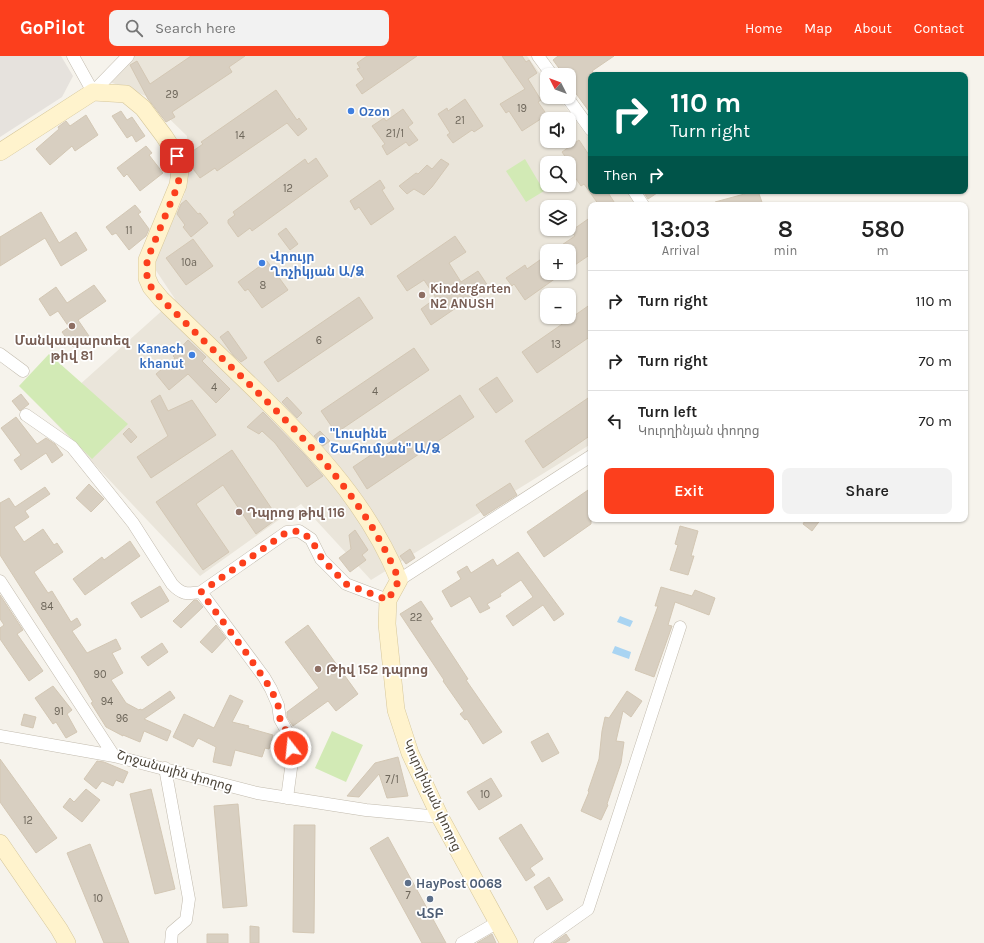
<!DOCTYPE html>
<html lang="en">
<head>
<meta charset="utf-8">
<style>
	body { margin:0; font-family:Karla,"Noto Sans Armenian",sans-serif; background:#f2f2f2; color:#222; height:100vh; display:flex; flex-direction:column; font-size:15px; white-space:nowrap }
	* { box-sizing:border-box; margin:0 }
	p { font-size:13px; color:#767676 }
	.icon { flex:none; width:22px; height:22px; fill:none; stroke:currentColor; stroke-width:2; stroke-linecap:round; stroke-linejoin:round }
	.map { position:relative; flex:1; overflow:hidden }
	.details { position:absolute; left:588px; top:146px; width:380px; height:320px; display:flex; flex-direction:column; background:#fff; border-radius:8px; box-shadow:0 1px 3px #0004 }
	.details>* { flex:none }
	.top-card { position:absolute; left:588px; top:16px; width:380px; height:122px; border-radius:8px; box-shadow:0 1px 3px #0004; background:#00695c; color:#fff; overflow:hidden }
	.needle { width:26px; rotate:312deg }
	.tools { position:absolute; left:540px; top:12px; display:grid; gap:8px }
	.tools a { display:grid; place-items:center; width:36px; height:36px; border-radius:8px; background:#fff; box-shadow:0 1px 3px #0004; font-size:20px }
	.pin { position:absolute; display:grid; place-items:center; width:34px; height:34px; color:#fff; margin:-17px; border-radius:8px; box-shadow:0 2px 6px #0006 }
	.me { position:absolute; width:44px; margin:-22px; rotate:344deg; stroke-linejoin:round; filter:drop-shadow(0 0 3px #0008) }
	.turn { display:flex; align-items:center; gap:14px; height:84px; padding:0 16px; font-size:18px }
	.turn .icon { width:52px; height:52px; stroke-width:2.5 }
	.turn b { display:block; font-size:28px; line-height:34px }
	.then { display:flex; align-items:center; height:38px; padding:0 16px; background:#0003; gap:8px; font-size:15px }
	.eta { display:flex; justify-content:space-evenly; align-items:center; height:68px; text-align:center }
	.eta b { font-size:24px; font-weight:600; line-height:28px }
	.cta { display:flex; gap:8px; margin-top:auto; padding:8px 16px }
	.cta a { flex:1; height:46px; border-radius:8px; background:#fc3f1d; color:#fff; font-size:16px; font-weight:600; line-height:46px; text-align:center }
	.cta a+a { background:#f2f2f2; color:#222 }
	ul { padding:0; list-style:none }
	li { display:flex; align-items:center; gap:12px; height:60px; padding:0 16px; border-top:1px solid #e0e0e0 }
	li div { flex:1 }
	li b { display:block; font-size:15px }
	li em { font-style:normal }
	header { display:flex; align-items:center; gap:24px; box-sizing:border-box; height:56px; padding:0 20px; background:#fc3f1d; color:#fff }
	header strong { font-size:19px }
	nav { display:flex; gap:22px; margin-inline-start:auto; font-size:14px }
	.search { width:280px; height:36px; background:#f2f2f2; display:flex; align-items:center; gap:10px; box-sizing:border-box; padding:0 14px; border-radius:8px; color:#767676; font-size:15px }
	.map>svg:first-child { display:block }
	.residential { fill:#eae5da; fill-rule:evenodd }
	.industrial { fill:#e6e2dd }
	.green { fill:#d2eab5 }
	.water { fill:#a9d4f2 }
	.building { fill:#d8cfc1; stroke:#d3c7b4 }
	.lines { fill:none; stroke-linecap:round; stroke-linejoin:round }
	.street-casing { stroke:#c2bbae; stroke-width:13 }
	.secondary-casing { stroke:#d6c79b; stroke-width:18 }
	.street { stroke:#fff; stroke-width:12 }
	.secondary { stroke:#fff3cd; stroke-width:17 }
	.route { stroke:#fc3f1d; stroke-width:7; stroke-dasharray:0 12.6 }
	.shop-dot { fill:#3f7fe0; stroke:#fff; stroke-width:1.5 }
	.education-dot { fill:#8d6e63; stroke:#fff; stroke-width:1.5 }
	.service-dot { fill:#5c6f8a; stroke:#fff; stroke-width:1.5 }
	.labels { text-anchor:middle; stroke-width:3.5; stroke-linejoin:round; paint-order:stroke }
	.number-label { font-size:11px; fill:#6e675b }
	.shop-label { font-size:13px; font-weight:bold; fill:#366cbe; stroke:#fff; text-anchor:start }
	.education-label { font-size:13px; font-weight:bold; fill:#785e54; stroke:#fff; text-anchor:start }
	.street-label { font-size:13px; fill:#4b4439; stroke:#fff }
	.service-label { font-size:13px; font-weight:bold; fill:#4e5e75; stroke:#fff; text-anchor:start }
</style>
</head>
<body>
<header>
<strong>GoPilot</strong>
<div class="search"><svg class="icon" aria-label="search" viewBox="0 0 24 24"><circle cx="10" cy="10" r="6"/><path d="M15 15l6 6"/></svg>Search here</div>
<nav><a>Home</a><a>Map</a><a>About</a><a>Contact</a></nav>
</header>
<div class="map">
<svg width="984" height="887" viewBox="0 0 984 887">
	<rect width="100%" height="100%" fill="#f6f3ec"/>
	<path class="residential" d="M130,0H527L547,27V41H558L591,85V135H627L638,149H591V388L371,524L301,448L200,520L47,358L175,243L153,210L185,137L187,80L146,40L105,24ZM547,63H569V85H547ZM547,107H569V129H547ZM547,151H569V173H547ZM547,195H569V217H547ZM547,239H569V261H547Z"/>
	<path class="industrial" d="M0,0H61L73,20L62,41L0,81Z"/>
	<path class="green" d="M525,103L544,135L526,146L506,115Z
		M49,298L128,368L92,403L19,330Z
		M332,675L363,689L346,726L315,712Z"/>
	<path class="water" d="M620,560L633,565L630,571L617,566Z
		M615,590L631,596L629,603L612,597Z"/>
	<path class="building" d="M191,0H245L229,11L232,16L172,56L175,61L166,66L148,43L130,9L137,5L150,28Z
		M367,0H417L362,38L356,29L364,23L357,13L360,12L357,7Z
		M502,0H522L526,6L529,4L537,17L528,23L541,44L538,46L547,59L522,75L509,55L506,57L500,48L525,33Z
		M558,0H614L592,15L595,19H591V58L569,28V19H564L553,4Z
		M276,34L297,64L299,62L307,73L298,80L287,67L217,115L215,112L200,122L188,106L187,99L203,88L201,86Z
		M465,43L483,70L474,76L472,74L453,87L447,79L450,77L438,58L447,52L448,55Z
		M403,53L413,67L408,71L418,84L409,90L406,86L387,99L382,90L385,88L372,70L384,62L386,65Z
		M121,55L127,64L132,61L145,80L136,86L132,79L127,82L112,60Z
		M86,59L98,79L75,95L72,90L50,109L36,93L59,73L58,71L66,65L70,70Z
		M579,84L591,102V135H607L616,149H599L584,128L581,130L570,114L573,112L562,96Z
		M146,90L152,97L149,99L163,117L140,135L127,118L124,121L117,112Z
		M316,102L328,120L252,175L250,172L238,181L228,167V164L235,159L233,156L305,103L308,108Z
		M441,103L449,108L432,131L424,139L414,133L407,138L399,130L416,117L418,118L427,109L432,113Z
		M380,124L385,132L382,134L394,153L371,169L359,151L355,154L350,145Z
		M643,135H660L648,143Z
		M747,135H758L763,149H715V146L748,137Z
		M186,144L198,158L200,157L208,167L191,181L183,171L185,169L177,158L181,148Z
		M135,149L141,156L138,158L149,173L146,180L129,194L116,177L112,179L106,171Z
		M41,156L59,187L76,176L87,194L61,210L45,182L0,210V181Z
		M591,161V198L569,213V195H553L575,180L571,175Z
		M286,172L298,188L290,194L278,178Z
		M455,180L466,196L449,207L461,226L478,215L488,230L431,269L421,253L436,242L424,224L407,235L397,220Z
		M193,183L213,210L186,229L166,202Z
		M547,199V217H563L525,244L514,228L512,230L506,222L525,209L527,213Z
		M267,205L288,234L262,252L248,233L245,235L238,226Z
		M94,229L106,245L78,264L89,280L73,291L62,276L69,271L58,255L50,260L39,243L56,231L67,247Z
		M359,241L373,262L278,326L264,306Z
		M591,248V280L537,317L522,296Z
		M228,275L247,302L241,306L233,299L220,281Z
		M188,284L206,301L202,305L230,333L216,347L188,318L169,334L156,318L175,302L173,300Z
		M414,292L429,314L336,377L321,355Z
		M497,321L513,345L496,357L479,333Z
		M21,338L29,348L20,355L12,345Z
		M160,339L168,355L192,344L216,379L151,422L137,401L168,380L151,345Z
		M460,339L474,361L367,433L353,411Z
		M591,340V379L543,412L525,385Z
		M287,341L302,357L297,362L282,346Z
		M263,356L304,398L323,420L307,431L275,387L262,375L259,378L247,371Z
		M16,361L37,388L46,382L55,388L63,399L52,407L46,397L21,414L14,404L21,399L1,372Z
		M129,372L137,381L131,387L123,378Z
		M320,375L330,385L323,390L314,380Z
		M232,394L278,462L256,478L223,429L196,448L229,496L203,514L156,446Z
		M510,427L517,439L484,460L476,449Z
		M89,428L104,443L91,456L76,442Z
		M45,431L50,438L25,455L29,461L14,471L24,486L43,473L54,489L57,487L63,496L34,516L48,537L52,535L71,566L77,562L81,569L72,575L87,597L116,583L121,593L112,597L123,617L111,624L126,647L139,654L140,653L142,654L170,635L175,642L144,663L171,675L167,685L144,675L140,686L123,679V680L106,671L91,647L93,646L77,619L0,499V447L9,442L15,451Z
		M591,432V468L544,501L527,476Z
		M806,463H821L812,475L803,468Z
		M680,470L698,475L691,500H694L688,519L670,514L678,489L675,488Z
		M355,474L368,494L362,499L366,504L350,516L339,502L351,493L349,479Z
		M130,485L140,500L85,539L73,523L102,501L104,504Z
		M410,493L415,502L406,508L400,500Z
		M518,496L564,558L554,565L543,549L513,570L506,560L533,541L521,524L500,538L501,540L487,548L490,552L480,557L470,540L451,551L442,535L461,523L457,516L467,510L471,517L493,503L497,510Z
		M160,530L169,545L141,562L131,547Z
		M661,531L692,540L695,534L715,542L709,559L675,546L668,569L672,570L654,621L635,614L658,550H655Z
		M0,539L23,574L17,578L43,615L29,625L0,583V572L4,569L0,563Z
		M194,544H197L203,551L181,572L173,565Z
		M421,545L433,563L430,565L468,623L466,624L502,676L483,688L467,663L465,664L460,658L464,655L443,625L444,624L400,558Z
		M216,569L226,582L212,597L200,586Z
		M308,569L358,638L336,655L328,645L293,670L287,661V656L319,632L285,586Z
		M162,587L168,596L148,610L141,601Z
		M53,630L72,654L67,658L77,676L66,682L56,666L53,668L35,642Z
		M627,635L642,645L631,661L623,655L616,685L624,686L621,707L607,748L608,749L601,764L581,755L589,736L588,735L599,703L602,675L605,661L609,662Z
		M230,639L243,645L232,666L249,670L248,672L273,679L269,693L265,692L262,701L235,694L231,710L213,706L216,691L198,682L193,691L173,681L184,658L214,672Z
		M24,658L36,661L33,672L21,669Z
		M548,677L559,697L542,706L531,686Z
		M398,701L408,740L387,742L379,718L359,741L347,740L375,707Z
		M0,703L57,782L36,797L0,746Z
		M97,705L104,706L128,716L123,727L116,724L113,730L102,725L96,733L84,723Z
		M491,722L502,740L479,754L467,736Z
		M86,733L100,744L82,766L63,751L70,742L74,746Z
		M151,733L175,833L155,838L130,738Z
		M238,748L247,850L223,852L214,750Z
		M521,768L543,803L530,812L535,819L526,825L499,782Z
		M294,769H315L314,877L293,876Z
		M388,781L446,887H422L370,792Z
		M90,788L129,887H104L67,797Z
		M549,821L563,844L547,854L534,831Z
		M250,870L259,871V887H250Z
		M207,878H228V887H207Z
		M492,878L496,887H477Z
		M566,878L570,884L565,887H553Z"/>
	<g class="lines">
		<g class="street-casing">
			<path id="street" d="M73,0L93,36L128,0
				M538,0L552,19
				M567,41L591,74
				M634,135L643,149
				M0,298L23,315
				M26,359L72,391L133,467L172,528C182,539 187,538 201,536L264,621L271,633L278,649L280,663L289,679L291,692L292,705L287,742
				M399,524L591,400
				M0,525L114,700
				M201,536L287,476L299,475L311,483L321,503L346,528L388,544
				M0,680L114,700L257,737L366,754L440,761
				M165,712L189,843L186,864L172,876L171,887
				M462,887L498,866
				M540,887L588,853L680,571"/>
		</g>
		<g class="secondary-casing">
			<path id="secondary" d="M0,96L93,36L126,38L143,52L164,80L177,100L180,115L178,129L147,204V222L151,231L161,243C189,270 216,296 244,323C305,382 367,444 399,524L388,544L387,568L396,654L410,697L440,761L509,887
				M0,787L59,873L67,887"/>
		</g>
		<use href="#street" class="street"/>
		<use href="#secondary" class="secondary"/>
	</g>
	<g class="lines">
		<path class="route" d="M177,100L180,115L178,129L147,204V222L151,231L161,243C189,270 216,297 244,323C305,382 367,445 399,524L388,544L346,528L322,503L311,483L299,475L287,476L201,536L247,598L271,633L278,649L280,663L288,679L291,692"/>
	</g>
	<g class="shop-dot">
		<circle cx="351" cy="55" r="4"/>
		<circle cx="262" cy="207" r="4"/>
		<circle cx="192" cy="299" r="4"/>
		<circle cx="322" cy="384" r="4"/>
	</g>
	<g class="education-dot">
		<circle cx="422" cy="239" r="4"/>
		<circle cx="72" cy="270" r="4"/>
		<circle cx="239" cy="456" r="4"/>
		<circle cx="318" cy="613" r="4"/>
	</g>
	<g class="service-dot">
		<circle cx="408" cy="827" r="4"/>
		<circle cx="430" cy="843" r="4"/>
	</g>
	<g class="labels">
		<g class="number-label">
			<text x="172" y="42">29</text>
			<text x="522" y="56">19</text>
			<text x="460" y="68">21</text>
			<text x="395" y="81">21/1</text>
			<text x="240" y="83">14</text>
			<text x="288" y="136">12</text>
			<text x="129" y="178">11</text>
			<text x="189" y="210">10a</text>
			<text x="263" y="233">8</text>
			<text x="319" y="288">6</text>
			<text x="556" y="292">13</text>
			<text x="214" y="335">4</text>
			<text x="375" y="339">4</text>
			<text x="47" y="554">84</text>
			<text x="416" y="565">22</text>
			<text x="100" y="622">90</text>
			<text x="107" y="649">94</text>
			<text x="59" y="659">91</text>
			<text x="122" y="666">96</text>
			<text x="392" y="727">7/1</text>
			<text x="485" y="742">10</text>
			<text x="28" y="768">12</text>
			<text x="408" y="843">7</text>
			<text x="98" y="846">10</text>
		</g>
		<g class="shop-label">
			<text x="359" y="60">Ozon</text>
			<text x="270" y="205">Վրույր<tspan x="270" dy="15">Ղոչիկյան Ա/Ձ</tspan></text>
			<text x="184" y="297" text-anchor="end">Kanach<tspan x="184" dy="15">khanut</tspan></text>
			<text x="330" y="382">"Լուսինե<tspan x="330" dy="15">Շահումյան" Ա/Ձ</tspan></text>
		</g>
		<g class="education-label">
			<text x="430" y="237">Kindergarten<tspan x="430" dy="15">N2 ANUSH</tspan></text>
			<text x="72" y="289" text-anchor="middle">Մանկապարտեզ<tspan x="72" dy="15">թիվ 81</tspan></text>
			<text x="247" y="461">Դպրոց թիվ 116</text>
			<text x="326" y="618">Թիվ 152 դպրոց</text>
		</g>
		<g class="street-label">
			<text transform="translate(175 714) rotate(16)" y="5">Շրջանային փողոց</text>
			<text transform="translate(433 739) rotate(65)" y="5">Կուրղինյան փողոց</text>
		</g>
		<g class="service-label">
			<text x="416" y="832">HayPost 0068</text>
			<text x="430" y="862" text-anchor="middle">ՎՏԲ</text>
		</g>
	</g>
</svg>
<div class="tools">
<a><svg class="needle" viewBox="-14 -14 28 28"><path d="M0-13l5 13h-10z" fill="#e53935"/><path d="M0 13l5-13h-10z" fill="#767676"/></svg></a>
<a><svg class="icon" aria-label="sound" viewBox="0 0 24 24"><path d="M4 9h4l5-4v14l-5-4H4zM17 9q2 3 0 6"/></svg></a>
<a><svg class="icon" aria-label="search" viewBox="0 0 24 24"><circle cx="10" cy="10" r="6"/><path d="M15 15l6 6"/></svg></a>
<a><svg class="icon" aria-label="layers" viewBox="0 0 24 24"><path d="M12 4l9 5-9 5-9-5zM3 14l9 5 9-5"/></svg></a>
<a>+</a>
<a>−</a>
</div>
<div class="pin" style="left:177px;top:100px;background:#d93025"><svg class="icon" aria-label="arrive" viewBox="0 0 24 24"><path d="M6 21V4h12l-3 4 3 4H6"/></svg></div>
<svg class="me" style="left:291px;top:692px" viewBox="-20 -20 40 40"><circle r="17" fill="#fc3f1d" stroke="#fff" stroke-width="3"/><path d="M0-11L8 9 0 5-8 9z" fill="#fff"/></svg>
<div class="top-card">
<div class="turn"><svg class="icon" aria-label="right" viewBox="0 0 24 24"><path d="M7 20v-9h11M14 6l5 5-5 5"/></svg><div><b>110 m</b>Turn right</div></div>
<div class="then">Then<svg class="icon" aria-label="right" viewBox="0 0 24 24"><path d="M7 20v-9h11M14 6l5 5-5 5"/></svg></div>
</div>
<section class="details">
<div class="eta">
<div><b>13:03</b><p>Arrival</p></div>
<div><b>8</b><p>min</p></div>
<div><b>580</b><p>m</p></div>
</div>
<ul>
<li><svg class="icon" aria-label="right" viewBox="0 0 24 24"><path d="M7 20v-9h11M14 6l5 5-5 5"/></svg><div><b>Turn right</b></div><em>110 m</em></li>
<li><svg class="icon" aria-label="right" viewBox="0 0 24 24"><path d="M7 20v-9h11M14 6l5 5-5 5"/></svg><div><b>Turn right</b></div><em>70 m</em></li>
<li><svg class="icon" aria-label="left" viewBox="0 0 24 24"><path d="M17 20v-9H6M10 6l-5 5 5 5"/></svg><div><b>Turn left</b><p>Կուրղինյան փողոց</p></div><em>70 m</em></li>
</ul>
<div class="cta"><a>Exit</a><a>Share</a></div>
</section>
</div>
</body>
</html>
